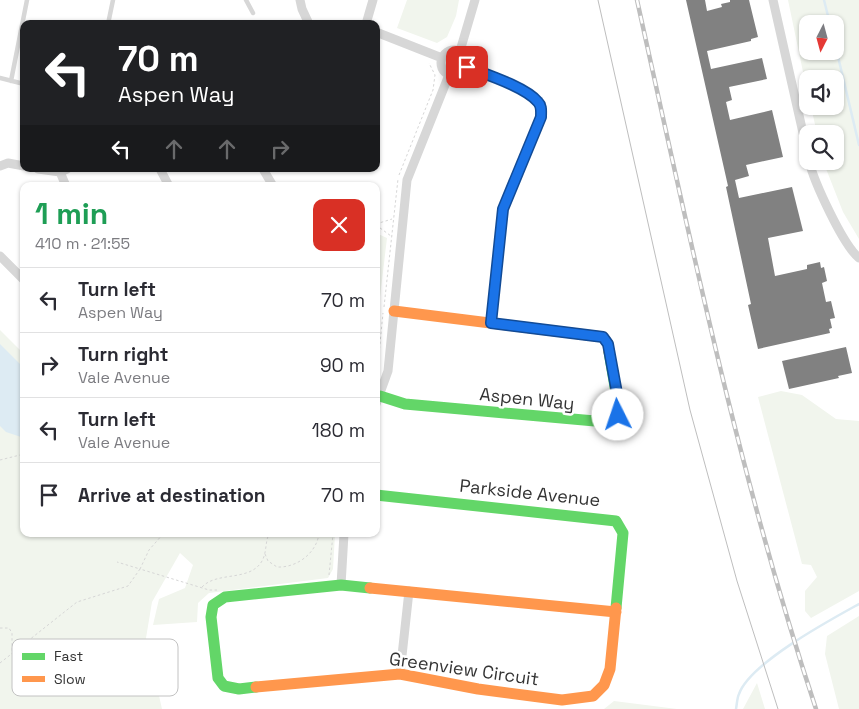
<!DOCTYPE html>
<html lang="en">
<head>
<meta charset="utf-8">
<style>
	body { margin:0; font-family:"Space Grotesk",sans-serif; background:#f2f2f3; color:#2b2b33; height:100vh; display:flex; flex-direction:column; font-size:19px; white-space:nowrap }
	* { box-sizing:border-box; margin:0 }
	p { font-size:16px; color:#7c7c81 }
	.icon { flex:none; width:28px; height:28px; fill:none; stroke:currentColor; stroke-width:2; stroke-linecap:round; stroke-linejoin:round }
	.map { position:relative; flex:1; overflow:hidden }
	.drawer { position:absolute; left:20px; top:182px; width:360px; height:355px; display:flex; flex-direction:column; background:#fff; border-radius:10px; box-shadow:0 1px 4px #0004 }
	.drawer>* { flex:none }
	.top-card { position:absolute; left:20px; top:20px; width:360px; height:152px; border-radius:10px; box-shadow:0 1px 4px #0004; background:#202124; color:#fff; overflow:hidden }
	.needle { width:32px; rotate:186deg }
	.buttons { position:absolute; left:799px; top:15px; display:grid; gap:10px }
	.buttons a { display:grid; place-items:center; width:45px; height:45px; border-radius:10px; background:#fff; box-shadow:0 1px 4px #0004; font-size:25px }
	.pin { position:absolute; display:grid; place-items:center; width:42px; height:42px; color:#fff; margin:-21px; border-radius:10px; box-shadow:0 2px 8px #0006 }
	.me { position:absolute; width:55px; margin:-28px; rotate:356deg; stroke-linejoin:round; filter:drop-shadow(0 0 4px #0008) }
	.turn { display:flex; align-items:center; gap:18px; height:105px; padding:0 15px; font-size:22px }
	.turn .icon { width:65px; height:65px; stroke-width:2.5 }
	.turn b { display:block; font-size:35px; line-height:42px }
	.lanes { display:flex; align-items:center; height:48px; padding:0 15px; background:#0003; justify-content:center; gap:25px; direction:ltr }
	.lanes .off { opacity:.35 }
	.round { display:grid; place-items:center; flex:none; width:52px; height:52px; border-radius:10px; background:#f2f2f3 }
	.overview { display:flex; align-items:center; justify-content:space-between; height:85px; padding:0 15px }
	h1 { font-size:30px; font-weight:700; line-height:38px; color:#1e9e55 }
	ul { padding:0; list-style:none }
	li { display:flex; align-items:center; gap:15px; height:65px; padding:0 15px; border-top:1px solid #e1e1e2 }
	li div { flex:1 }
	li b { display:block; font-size:19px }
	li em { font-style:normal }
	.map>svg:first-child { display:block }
	.green { fill:#f1f5ed; fill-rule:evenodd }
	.water { fill:#ddebf3 }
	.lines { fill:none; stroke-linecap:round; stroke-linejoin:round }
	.stream { stroke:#ddebf3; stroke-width:2.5 }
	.building { fill:#818181 }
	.path { stroke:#d6d6d6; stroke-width:1; stroke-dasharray:2.5 2.5; stroke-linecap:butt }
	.lane { stroke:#d7d7d7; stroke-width:4.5 }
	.street { stroke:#d7d7d7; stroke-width:9 }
	.fast { stroke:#63d668; stroke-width:11 }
	.slow { stroke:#ff974d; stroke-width:11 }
	.tram { stroke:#bebebe; stroke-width:1 }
	.rail-casing { stroke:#bebebe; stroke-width:4.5 }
	.rail { stroke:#fff; stroke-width:2.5; stroke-dasharray:8; stroke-linecap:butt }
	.route-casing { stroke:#114b97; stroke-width:12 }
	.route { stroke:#1a73e8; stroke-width:9 }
	.labels { text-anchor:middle; stroke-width:5; stroke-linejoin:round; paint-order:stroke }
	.street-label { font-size:18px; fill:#333; stroke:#fff }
	.key { fill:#fff; stroke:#c2c2c2; stroke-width:1 }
	.key-label { font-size:14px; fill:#333 }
</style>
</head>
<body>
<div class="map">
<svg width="859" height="709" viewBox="0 0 859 709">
	<rect width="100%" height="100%" fill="#fff"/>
	<path class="green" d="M407,0H459L456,16L447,37L437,43L397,28Z
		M788,0H859V239L843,212L823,161H835V134H817L811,106H835V79H808L807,91ZM808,24H835V51H808Z
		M376,233L387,238L376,331Z
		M0,330L20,350H24V534H335L333,569L328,578L209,593L198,603L197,622L153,625L159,599L185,588L193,565L180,553L152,602L146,638L162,709H0Z
		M781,391L802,395L836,419L859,421V591L811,618L805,611V591L817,577L811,565L802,564L758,397Z
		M859,616V709H839L825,654L827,636Z
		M757,683L765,709H743Z
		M614,701L677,709H604Z"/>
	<path class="water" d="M0,344L24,368V438L6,432L0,426Z"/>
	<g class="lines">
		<path class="stream" d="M824,0L830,24
			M835,44L859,145
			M736,709C737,704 737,698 739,694C750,663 830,620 859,604"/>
	</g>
	<path class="building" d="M686,0H705L707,11L722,7L721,4L730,2V0H749L758,37L751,39V41L707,51L711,69L762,58L767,79L729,87L732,100L726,102L730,120L772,110L783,157L746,165L749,176L735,180L739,198L792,187L803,231L768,238L775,276L807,269V265L820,262L821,268L824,267L827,281L822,283L826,302L831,301L835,318L830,319L832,328L829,329L830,333L758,349L748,305L751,304L726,187L728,186Z
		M846,347L852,373L838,376L839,378L789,389L782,361Z"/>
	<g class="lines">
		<path class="path" d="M399,175L433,90L435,75L429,63
			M376,224L392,219
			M376,225L391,236
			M384,307L398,179
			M377,374L383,313
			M0,460L24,454
			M163,534L149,550L140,569L209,590H217
			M265,554L268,561L277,567C296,568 316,554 319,534
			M329,575L333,534
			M202,587C217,571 250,582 262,561C267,552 265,542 269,534
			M0,628H9L12,633V654
			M0,663L77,602L128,586L140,569L117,562"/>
		<path class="lane" d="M246,0L253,13
			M108,24L113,0
			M0,78L24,84
			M11,81L27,0"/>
		<path class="street" d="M300,0L302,9L309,24
			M773,0L808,155
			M366,24L373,0
			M376,32L442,58
			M441 63a13 13 0 1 1 26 0a13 13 0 1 1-26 0Z
			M460,51L475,0
			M467,67C485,74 526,87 538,102C542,106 541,111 541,117L503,209L491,323
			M809,161C814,182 843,245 859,258
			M0,166L8,163L24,166
			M38,169L60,172L67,169
			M160,169L169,186
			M263,169L273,186
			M60,172L66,186
			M0,256L24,280
			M376,404L388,371L407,180L449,75
			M341,585L344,534
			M400,674L409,591"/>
		<path class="fast" d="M380,396L405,404L606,422L616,417L619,410L609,352
			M376,495L616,521L623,533L616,608
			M256,687L239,689L224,686L218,678L211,617L213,605L225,597L341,585L370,588"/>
		<path class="slow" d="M394,311L603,337L608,344L609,352
			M370,588L616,612
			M256,687L400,674L478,689L562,700L593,696L604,685L610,669L616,608"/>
		<path class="tram" d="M598,0L690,410L737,581L778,709"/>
		<g class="rail-casing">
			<path id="rail" d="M637,0C690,239 739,476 816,709"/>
		</g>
		<use href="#rail" class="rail"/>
	</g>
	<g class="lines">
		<g class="route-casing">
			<path id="route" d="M467,67C485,74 526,87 538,102C542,106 541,111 541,117L503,209L491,323L603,337L608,344L619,404L618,415"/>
		</g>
		<use href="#route" class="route"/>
	</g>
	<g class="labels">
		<g class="street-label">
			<text transform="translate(527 399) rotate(6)" y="6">Aspen Way</text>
			<text transform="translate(530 493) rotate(6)" y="6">Parkside Avenue</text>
			<text transform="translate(464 669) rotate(8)" y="6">Greenview Circuit</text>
		</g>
	</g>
	<rect x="12" y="639" width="166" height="57" rx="8" class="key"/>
	<rect x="22" y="653" width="23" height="7" fill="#63d668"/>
	<rect x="22" y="676" width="23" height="6" fill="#ff974d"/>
	<g class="key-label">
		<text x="54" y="661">Fast</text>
		<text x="54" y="684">Slow</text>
	</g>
</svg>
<div class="buttons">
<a><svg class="needle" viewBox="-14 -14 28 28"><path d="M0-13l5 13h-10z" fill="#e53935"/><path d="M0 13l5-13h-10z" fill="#7c7c81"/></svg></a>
<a><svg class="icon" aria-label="sound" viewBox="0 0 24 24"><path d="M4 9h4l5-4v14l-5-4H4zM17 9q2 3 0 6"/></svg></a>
<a><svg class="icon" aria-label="search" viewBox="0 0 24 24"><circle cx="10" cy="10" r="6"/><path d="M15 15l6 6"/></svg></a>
</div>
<div class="pin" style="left:467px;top:67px;background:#d93025"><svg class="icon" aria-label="arrive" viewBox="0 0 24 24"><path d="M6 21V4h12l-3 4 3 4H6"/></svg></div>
<svg class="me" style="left:618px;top:415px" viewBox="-20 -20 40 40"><circle r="19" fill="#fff"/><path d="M0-13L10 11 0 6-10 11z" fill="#1a73e8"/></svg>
<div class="top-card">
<div class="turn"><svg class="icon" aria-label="left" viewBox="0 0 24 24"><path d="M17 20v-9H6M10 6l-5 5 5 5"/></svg><div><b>70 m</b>Aspen Way</div></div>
<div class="lanes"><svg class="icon" aria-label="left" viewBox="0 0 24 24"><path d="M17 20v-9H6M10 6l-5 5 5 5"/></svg><svg class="icon off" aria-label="ahead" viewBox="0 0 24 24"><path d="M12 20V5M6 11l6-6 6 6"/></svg><svg class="icon off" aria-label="ahead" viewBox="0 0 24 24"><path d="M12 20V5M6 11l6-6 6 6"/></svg><svg class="icon off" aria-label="right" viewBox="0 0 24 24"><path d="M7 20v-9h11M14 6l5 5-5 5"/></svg></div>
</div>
<section class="drawer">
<div class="overview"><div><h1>1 min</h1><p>410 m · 21:55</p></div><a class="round" style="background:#d93025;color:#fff"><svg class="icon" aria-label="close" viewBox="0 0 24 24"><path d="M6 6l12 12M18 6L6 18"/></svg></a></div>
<ul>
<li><svg class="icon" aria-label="left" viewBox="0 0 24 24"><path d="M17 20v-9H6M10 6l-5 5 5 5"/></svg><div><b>Turn left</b><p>Aspen Way</p></div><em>70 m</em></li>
<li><svg class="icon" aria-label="right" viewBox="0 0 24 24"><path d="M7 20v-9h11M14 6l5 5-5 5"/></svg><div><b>Turn right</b><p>Vale Avenue</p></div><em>90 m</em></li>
<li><svg class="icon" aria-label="left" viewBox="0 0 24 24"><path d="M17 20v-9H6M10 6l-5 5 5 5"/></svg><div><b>Turn left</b><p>Vale Avenue</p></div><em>180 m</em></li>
<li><svg class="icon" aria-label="arrive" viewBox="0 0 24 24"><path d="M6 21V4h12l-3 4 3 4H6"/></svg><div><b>Arrive at destination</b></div><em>70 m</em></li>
</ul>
</section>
</div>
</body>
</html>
